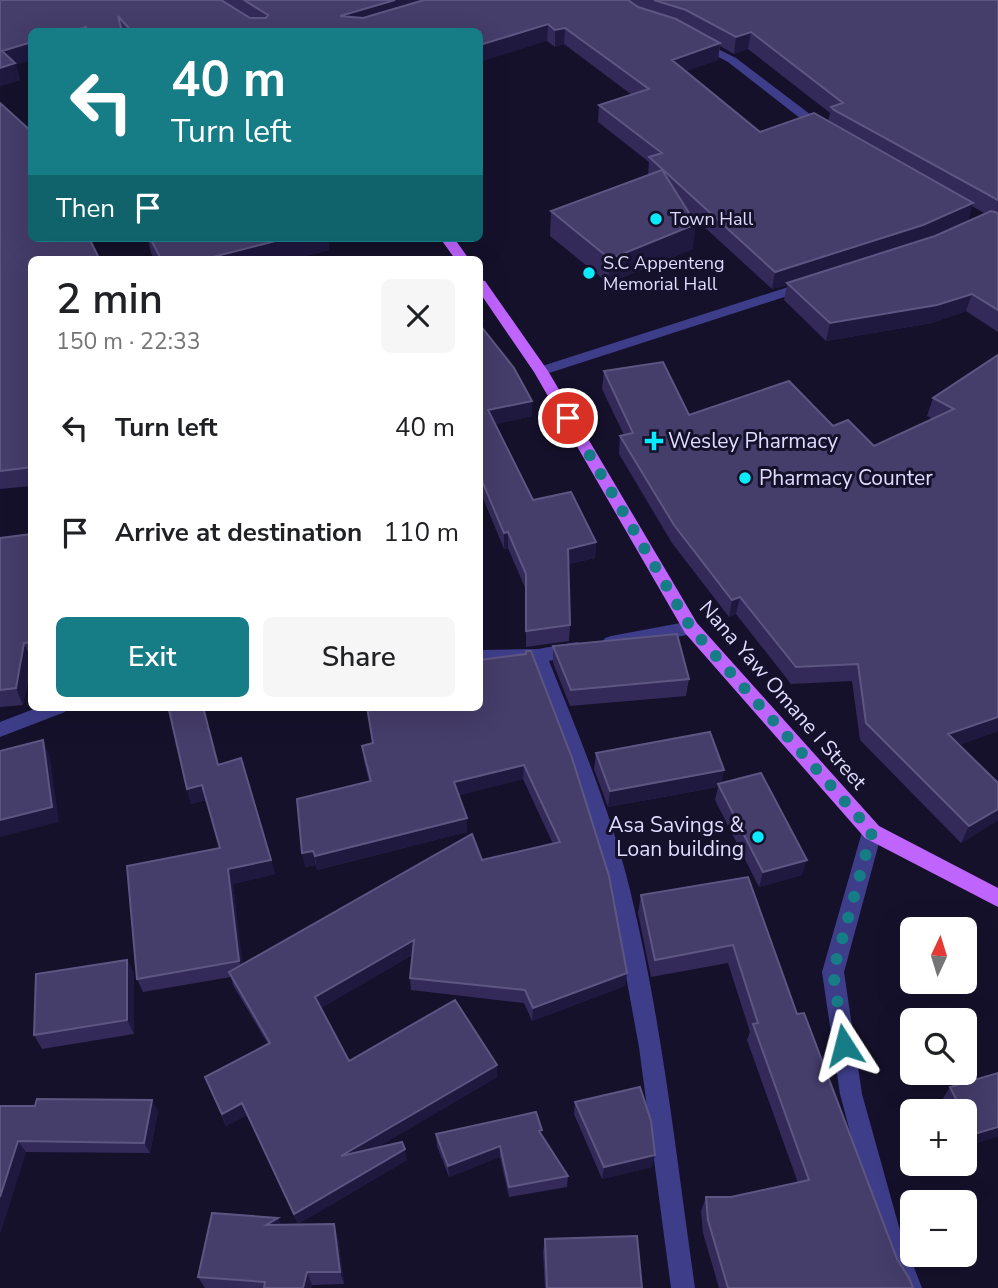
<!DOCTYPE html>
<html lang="en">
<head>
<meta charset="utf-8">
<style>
	body { margin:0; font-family:"Nunito Sans",sans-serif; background:#f6f6f6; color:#202124; height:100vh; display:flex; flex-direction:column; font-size:26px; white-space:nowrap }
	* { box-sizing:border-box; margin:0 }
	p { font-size:23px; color:#757577 }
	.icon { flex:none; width:38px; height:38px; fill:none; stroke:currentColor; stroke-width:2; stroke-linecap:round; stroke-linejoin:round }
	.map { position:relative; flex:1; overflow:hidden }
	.drawer { position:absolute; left:28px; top:256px; width:455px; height:455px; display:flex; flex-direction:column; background:#fff; border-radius:10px; box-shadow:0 7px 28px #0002 }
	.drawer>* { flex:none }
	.hud { position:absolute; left:28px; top:28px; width:455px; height:214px; border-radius:10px; box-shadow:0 7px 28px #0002; background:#167c86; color:#fff; overflow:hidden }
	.needle { width:46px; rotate:4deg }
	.controls { position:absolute; left:900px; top:917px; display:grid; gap:14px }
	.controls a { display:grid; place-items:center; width:77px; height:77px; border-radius:10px; background:#fff; box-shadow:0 7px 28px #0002; font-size:35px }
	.pin { position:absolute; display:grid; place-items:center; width:60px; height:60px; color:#fff; margin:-30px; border:4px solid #fff; border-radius:50%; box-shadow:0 2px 7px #0007 }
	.me { position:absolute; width:77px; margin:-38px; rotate:351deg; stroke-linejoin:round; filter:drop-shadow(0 0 5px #0008) }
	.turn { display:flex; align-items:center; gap:24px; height:147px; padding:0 28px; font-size:32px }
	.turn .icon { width:91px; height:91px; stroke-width:2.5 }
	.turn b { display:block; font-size:49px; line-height:60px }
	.then { display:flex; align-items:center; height:66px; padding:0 28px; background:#0003; gap:14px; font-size:26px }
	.round { display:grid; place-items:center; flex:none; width:74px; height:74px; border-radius:10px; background:#f6f6f6 }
	.headline { display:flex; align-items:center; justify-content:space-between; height:119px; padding:0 28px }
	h1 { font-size:42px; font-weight:600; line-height:52px }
	.primary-button { display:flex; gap:14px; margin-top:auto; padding:14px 28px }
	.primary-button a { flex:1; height:80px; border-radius:10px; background:#167c86; color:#fff; font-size:28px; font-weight:600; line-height:80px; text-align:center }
	.primary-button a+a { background:#f6f6f6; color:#202124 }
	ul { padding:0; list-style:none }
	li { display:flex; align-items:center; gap:21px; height:105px; padding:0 28px }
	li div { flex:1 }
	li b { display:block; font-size:26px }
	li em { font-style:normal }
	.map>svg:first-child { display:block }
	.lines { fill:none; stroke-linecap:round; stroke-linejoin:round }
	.street { fill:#3e3d8a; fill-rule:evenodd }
	.primary { fill:#c064fe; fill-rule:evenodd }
	.wall { fill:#332a59; fill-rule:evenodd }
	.shaded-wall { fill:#1f183f }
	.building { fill:#453d6a; stroke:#5e5682; stroke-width:2 }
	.route { stroke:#167c86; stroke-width:12; stroke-dasharray:0 21.6 }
	.poi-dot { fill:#09ebfd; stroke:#15112b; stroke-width:2.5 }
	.labels { text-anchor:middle; stroke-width:6; stroke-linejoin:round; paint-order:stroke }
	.far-poi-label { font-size:18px; fill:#dfdcff; stroke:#15112b; text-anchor:start }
	.poi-label { font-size:21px; fill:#dfdcff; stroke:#15112b; text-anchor:start }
	.street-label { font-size:21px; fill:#dfdcff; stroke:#15112b }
</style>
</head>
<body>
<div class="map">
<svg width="998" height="1288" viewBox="0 0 998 1288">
	<rect width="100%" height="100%" fill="#15112b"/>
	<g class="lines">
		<path class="street" d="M700,40L736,58L827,127V133H819L728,62L696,45L695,43Z
			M807,281L812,282V288L546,374H536L534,371L536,368Z
			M691,621L700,628L697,633L611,650L605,648L602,643L605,638L611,636Z
			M577,642L583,644L586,649L583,654L549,661C578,733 612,815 630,890C662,1021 676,1155 695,1288H671L639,1047L610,889L567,752L532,663L480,664V650L538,649Z
			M39,707H68L65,712L0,737V722Z
			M872,824L879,826L882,832L844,972L862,1094L901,1234L922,1288H898L877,1234L840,1094L822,972L862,832L865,826Z"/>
		<path class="primary" d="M440,238H454L469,259H455Z
			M480,280L485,281L548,371L697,623L879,826L998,888V907L865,838L685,633L534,372L480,293Z"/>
	</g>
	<path class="wall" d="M0,0H998V332L966,311L932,323L826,341L784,300L787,285L772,289L689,213L693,249L608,283L550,236L551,211L648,175L649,162L598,122L599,105L632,95L564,44L555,47L547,41L480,32H32L16,65L20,80L0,86ZM720,46L734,54L748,49L830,113L828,121L760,132L685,71L718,60ZM972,206L986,214L929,238L968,221Z
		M0,103L32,259V486L0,489Z
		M148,238H328L329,250L294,259H154L151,253Z
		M480,326L532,401V416L495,424L533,500L596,542L595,558L568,564L570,625L569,641L526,647V590L508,548L504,549L480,491Z
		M998,355V731L958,745L998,783V820L961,843L860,740L852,681L791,684L736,614L729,617L672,543L619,454L620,436L624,435L602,389L604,371L689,415L833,426L874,446L933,419L927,416L933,398Z
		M32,534V660L23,705L0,707V538Z
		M553,646L689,679L686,696L570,706L553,663Z
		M480,660L625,986L532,1021L524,1003L411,990L410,978L412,955L321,1008L349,1061L497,1065V1077L376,1148L407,1160L298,1224L247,1115L226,1126L205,1077L268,1044L233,985L231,977L143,992L137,979L220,848L206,800L191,804L187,789L218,764L271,860L275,874L233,884L242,964L482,860L553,844L523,779L459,795L467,832L317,870L316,865L305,867L369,781L364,761L362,746L373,744L367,707H480Z
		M292,707H316L292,710Z
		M596,753L724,770L721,783L802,875L759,887L715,800L718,787L608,807L594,769Z
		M748,877L797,1014L897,1259L913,1288H719L703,1233L701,1211L706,1197H731L798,1183L747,1040L750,1032L728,963L651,977L638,913L641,895Z
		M127,960L134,974V1034L42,1049L34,1035Z
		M998,1073V1136L965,1147L964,1111H947L942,1100L950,1087Z
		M575,1102L652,1167L602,1179L574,1114Z
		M0,1106L158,1111L150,1153L26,1152L0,1233Z
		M436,1134L542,1135L568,1176L567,1187L509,1197L500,1157L449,1177L437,1146Z
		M278,1218L281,1225L338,1238L344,1284L312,1285L311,1288H205L198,1277Z
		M545,1239L642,1288H545L543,1252Z"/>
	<path class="shaded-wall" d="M395,0H451L344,32L340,16Z
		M548,24L547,41L480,62V45Z
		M86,27L87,32H70Z
		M565,28L564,44L555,47V30Z
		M751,32L748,49L734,54L736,37Z
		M32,42V60L16,65L20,80L0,86V68L2,51Z
		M720,43L718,60L670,77L672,60Z
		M973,203L968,221L918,243L787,283V285L772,289L775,272Z
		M696,224L693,249L608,283L610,259Z
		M287,238H328L329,250L294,259H205Z
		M972,294L966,311L932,323L826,341L830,323Z
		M532,401V416L488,426V410Z
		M508,532V548L504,549V533Z
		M596,542L595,558L567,564L568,549Z
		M740,597L736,614L729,617L732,600Z
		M24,643L31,660L23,705L16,688Z
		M998,717V731L940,751L948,734Z
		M43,740L50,757L59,822L0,837V820Z
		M524,765L523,779L455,796L454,782Z
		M724,770L721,786L718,784V787L608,807L610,791Z
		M202,785L206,800L191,804L187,789Z
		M998,809V820L961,843L969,826Z
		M467,818V832L317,870L315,856Z
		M313,851L316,865L305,867L302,853Z
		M271,860L275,874L233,884L244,974L239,961L228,869Z
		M807,860L802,875L759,887L763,872Z
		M414,940L415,953L318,1010L315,997Z
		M127,960L134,974V1034L127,1020Z
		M627,973L625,986L532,1021L533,1008Z
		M497,1065V1077L344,1167L341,1156Z
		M152,1100L158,1111L150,1153L144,1143Z
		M242,1103L247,1115L226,1126L222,1114Z
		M998,1127V1136L965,1147L974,1134Z
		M18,1141L26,1152L0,1233V1197Z
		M500,1146V1157L449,1177L448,1166Z
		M405,1149L407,1160L298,1224L294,1214Z
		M655,1155L652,1167L602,1179L604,1167Z
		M278,1218L283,1232L266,1225Z
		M334,1224L338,1238L344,1284L340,1272Z
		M307,1272L312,1285L311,1288H303Z"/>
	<path class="building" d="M0,0H221L250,18H266L268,15L244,0H395L340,16L363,18L424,0H628L638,7L676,19L720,43L672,60L760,132L814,113L973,203L923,225L775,272L649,157L662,153L599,105L649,89L565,28L555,30L548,24L480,45V32H132L118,16L122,32H87L86,27L70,32H32V42L2,51L15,63L0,68Z
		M654,0H998V200L834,110L831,107L843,103L751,32L736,37L686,10Z
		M0,103L32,132V238H89L98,256L97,259H32V467L0,471Z
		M662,170L696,224L610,259L551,211Z
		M991,211L998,213V310L972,294L937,305L830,323L787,283L935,236Z
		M150,238H287L205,259H161Z
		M480,325L514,368L532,401L488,410L533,500L571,492L596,542L568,549L570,625L526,631V574L508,532L504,533L480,476Z
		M998,355V717L948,734L998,783V809L969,826L866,723L858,664L796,667L740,597L732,600L674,525L620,436L633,433L604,371L663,362L689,415L789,381L833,426L848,420L874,446L954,409L933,398Z
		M32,534V642L24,643L16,688L0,690V538Z
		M677,634L689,679L571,690L553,646Z
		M526,651H531L572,758L609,876L627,973L533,1008L525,990L410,978L414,940L315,997L349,1061L455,1000L497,1065L341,1156L402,1142L405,1149L294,1214L242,1103L222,1114L205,1077L270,1043L229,972L472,834L482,860L560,842L524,765L454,782L467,818L315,856L313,851L302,853L297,799L371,781L362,746L373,743L367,707H480V660L526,654Z
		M183,707H203L218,765L241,758L271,860L228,869L239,961L137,979L127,866L220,848L202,785L187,789L169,710Z
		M710,732L724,770L610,791L596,753Z
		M43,740L52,807L0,820V751Z
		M761,773L807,860L763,872L718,784Z
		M748,877L797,1014L804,1013L897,1259L909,1278L913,1288H728L708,1220L706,1197H731L809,1180L753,1024L758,1023L733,945L655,960L641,895Z
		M127,960V1020L34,1035L36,974Z
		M998,1073V1127L974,1134L964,1115V1111H962L950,1087Z
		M640,1087L651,1121L655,1155L604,1167L575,1102Z
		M37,1099L152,1100L144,1143L18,1141L0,1197V1106H35Z
		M536,1112L542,1130L539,1131L568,1176L509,1187L500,1146L448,1166L436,1134Z
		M212,1213L278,1218L266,1225L334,1224L340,1272H307L303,1288H264L265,1282L198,1277Z
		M637,1236L642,1288H547L545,1239Z"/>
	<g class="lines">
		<path class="route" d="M568,418L691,628L872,832L833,972L844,1045"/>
	</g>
	<g class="poi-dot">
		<circle cx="656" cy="219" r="7"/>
		<circle cx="589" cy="273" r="7"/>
		<path d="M650.5 430.5h7v7h7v7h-7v7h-7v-7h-7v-7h7z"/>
		<circle cx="745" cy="478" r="7"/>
		<circle cx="758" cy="837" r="7"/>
	</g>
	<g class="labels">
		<g class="far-poi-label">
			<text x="670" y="225">Town Hall</text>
			<text x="603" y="269">S.C Appenteng<tspan x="603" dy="21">Memorial Hall</tspan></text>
		</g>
		<g class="poi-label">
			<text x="668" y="448">Wesley Pharmacy</text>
			<text x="759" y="485">Pharmacy Counter</text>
			<text x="744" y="832" text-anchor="end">Asa Savings &amp;<tspan x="744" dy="24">Loan building</tspan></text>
		</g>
		<g class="street-label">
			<text transform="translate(783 695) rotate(49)" y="7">Nana Yaw Omane I Street</text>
		</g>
	</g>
</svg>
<div class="controls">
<a><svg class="needle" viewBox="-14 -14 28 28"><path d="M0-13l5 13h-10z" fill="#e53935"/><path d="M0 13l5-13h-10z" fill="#757577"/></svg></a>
<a><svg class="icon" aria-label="search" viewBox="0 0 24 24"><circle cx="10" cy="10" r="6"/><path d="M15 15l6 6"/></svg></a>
<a>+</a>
<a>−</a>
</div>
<div class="pin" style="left:568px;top:418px;background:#d93025"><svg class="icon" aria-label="arrive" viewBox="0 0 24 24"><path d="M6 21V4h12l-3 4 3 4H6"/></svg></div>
<svg class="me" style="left:844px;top:1045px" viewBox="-20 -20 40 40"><path d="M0-17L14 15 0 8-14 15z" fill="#167c86" stroke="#fff" stroke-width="4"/></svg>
<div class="hud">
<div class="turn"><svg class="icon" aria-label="left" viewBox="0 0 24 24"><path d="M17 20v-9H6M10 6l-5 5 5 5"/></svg><div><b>40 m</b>Turn left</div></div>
<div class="then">Then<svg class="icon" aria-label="arrive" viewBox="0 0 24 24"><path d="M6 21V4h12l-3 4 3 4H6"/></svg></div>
</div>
<section class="drawer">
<div class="headline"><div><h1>2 min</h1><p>150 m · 22:33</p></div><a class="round"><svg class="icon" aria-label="close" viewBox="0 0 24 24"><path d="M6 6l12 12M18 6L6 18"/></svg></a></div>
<ul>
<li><svg class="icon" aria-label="left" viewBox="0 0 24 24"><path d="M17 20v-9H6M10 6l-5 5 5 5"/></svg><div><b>Turn left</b></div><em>40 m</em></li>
<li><svg class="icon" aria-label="arrive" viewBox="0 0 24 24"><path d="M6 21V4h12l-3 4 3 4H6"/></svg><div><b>Arrive at destination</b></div><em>110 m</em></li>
</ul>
<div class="primary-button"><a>Exit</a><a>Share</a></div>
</section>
</div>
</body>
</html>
